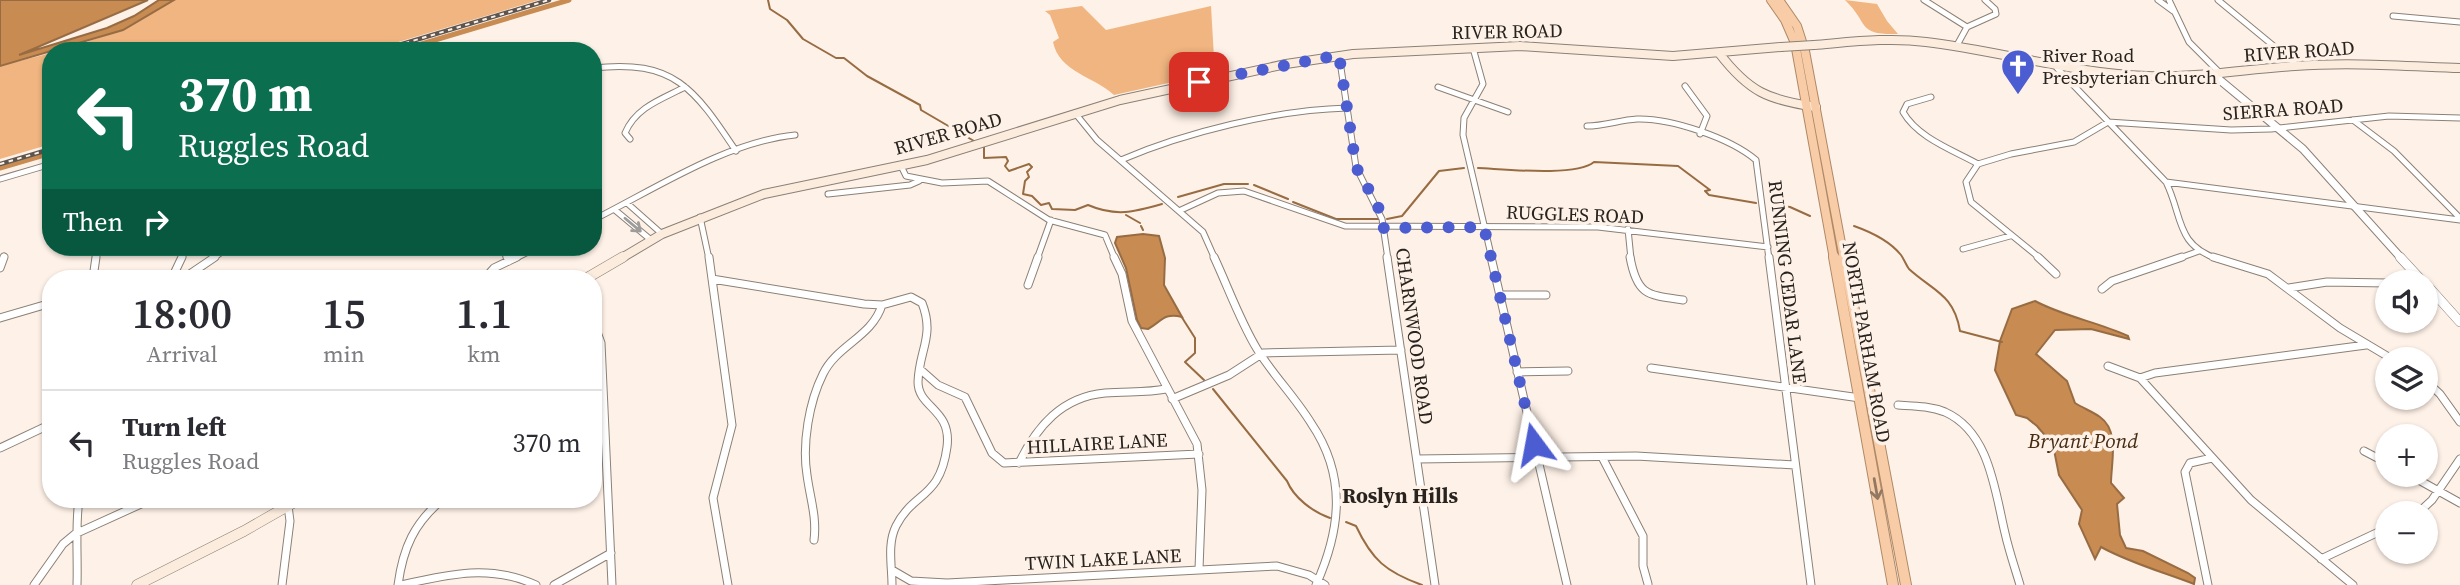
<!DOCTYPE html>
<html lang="en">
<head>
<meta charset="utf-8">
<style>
	body { margin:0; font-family:"Source Serif 4",serif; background:#f7f7f7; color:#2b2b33; height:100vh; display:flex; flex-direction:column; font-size:26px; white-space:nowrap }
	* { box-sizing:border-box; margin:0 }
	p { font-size:23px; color:#7c7c81 }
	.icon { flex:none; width:38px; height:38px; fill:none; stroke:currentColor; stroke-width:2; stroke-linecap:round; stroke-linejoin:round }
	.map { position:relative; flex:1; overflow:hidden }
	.details { position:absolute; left:42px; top:270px; width:560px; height:238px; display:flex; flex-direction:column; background:#fff; border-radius:28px; box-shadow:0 2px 5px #0004 }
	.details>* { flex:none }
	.top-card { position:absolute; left:42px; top:42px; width:560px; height:214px; border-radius:28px; box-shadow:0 2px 5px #0004; background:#0b6e4f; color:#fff; overflow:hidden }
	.fabs { position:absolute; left:2375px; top:270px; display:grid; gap:14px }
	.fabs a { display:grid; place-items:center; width:63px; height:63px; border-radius:50%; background:#fff; box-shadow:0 2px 5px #0004; font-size:35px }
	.pin { position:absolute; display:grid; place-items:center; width:60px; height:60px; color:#fff; margin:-30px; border-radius:14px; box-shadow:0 4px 10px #0006 }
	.me { position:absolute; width:77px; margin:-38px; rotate:347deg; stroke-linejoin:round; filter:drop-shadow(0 0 5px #0008) }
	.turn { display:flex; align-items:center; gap:24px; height:147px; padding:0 21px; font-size:32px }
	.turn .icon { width:91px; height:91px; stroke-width:2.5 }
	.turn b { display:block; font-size:49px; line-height:60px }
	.then { display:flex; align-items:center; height:66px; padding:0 21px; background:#0003; gap:14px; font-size:26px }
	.eta { display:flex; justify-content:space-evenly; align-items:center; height:119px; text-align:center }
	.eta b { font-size:42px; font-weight:600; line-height:49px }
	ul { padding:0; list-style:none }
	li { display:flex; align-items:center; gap:21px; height:105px; padding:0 21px; border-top:2px solid #e1e1e2 }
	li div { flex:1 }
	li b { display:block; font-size:26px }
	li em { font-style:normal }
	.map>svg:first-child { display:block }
	.green { fill:#f0b580 }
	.water { fill:#c88b52; stroke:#986c43; stroke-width:2 }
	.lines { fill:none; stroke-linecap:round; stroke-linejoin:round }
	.stream { stroke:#986c43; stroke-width:2 }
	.canal { stroke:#c88b52; stroke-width:5 }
	.minor-far1-casing { stroke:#8b8076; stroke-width:7 }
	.minor-casing { stroke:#8b8076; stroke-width:9 }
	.tertiary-far1-casing { stroke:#8b8076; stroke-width:9 }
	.tertiary-casing { stroke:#8b8076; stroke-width:10 }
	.secondary-far1-casing { stroke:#8b8076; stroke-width:10 }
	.secondary-casing { stroke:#8b8076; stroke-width:11 }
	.trunk-far1-casing { stroke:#ae8968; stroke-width:10 }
	.trunk-casing { stroke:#ae8968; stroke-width:12 }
	.minor-far1 { stroke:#fff; stroke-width:5 }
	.minor { stroke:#fff; stroke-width:7 }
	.tertiary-far1 { stroke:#fff; stroke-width:7 }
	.tertiary { stroke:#fff; stroke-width:9 }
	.secondary-far1 { stroke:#fcecde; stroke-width:8 }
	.secondary { stroke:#fcecde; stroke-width:10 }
	.trunk-far1 { stroke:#f8cca6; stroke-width:8 }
	.trunk { stroke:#f8cca6; stroke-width:10 }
	.rail-casing { stroke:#5d5650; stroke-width:4.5 }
	.rail { stroke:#fef1e7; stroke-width:2; stroke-dasharray:4.5; stroke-linecap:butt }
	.secondary-bridge-casing { stroke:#8b8076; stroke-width:10; stroke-linecap:butt }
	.secondary-bridge { stroke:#fcecde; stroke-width:8 }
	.oneway { stroke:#9e9c9a }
	.oneway2 { stroke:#907862 }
	.route { stroke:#4c5dd2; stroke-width:12; stroke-dasharray:0 21.6 }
	.labels { text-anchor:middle; stroke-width:7; stroke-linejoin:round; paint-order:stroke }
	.street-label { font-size:19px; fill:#28231f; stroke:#fef1e7 }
	.poi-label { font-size:19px; fill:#28231f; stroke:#fef1e7; text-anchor:start }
	.water-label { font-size:21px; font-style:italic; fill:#462c13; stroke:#fef1e7 }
	.neighbourhood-label { font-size:21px; font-weight:bold; fill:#28231f; stroke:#fef1e7 }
</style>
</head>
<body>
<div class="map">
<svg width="2460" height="585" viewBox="0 0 2460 585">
	<rect width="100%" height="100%" fill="#fef1e7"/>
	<path class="green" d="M174,0H539L368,51H59L123,30Z
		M1845,0L1877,4L1887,21L1898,34C1856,35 1870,24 1845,0Z
		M1082,6L1106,30L1211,6L1214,58L1218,72L1114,95C1095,77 1059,72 1053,42L1059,38L1050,15L1045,11Z
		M51,53V144L0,159V66Z"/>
	<path class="water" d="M0,0H148L19,55L107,28L134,16L159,0H174L123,30L0,66Z
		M1143,234L1159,236L1165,258L1164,285L1182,317C1164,312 1161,322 1148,329L1141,328L1137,320L1126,268L1115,243L1117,237Z
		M2035,301C2065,317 2098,322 2128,336L2129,339L2091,329L2055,330L2036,354L2067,381L2075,403C2083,408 2093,412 2100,417C2120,431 2111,463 2111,483L2124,498L2117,504L2120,535L2126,548L2143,551L2188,573L2195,578L2194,584C2163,572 2130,563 2101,547L2095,559L2079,524L2082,510L2059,475L2053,445L2037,426L2027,418L2016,415L1995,370L2000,341L2012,309Z"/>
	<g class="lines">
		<path class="stream" d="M768,0L770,9L787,20L803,39L836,58H844L867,76L920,105L921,110L974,141
			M984,147V158L1006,157L1008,161L1005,166L1009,171L1029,164L1032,167L1027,172L1029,177L1025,181L1023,194L1032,196L1041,205L1049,203L1052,209L1075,210L1088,205C1116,217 1134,212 1162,204
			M1478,168C1503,169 1576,177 1594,162L1678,166L1710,190L1705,191L1709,195L1756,203
			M1254,185L1288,199
			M1178,197L1224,184H1248
			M1293,202L1336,219H1379
			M1770,204L1790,207L1810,216
			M1126,215L1140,223
			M1387,219L1402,216L1439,171L1464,168
			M1141,226L1143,230
			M1854,226C1871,232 1889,240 1901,255C1904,259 1906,265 1909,269C1933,291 1954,294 1960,331L2002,342
			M1181,316L1195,338V353L1185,362L1204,380
			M1213,389L1287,481C1294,498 1313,512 1330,518
			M1346,522L1356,526C1372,560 1386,572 1422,585"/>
		<path class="canal" d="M398,51L569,0
			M0,168L51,153"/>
		<g class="minor-far1-casing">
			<path id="minor-far1" d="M1924,0L1967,27
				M2158,0L2173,11
				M2169,0L2189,42L2221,74
				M2218,0L2298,66
				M2393,16L2460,22
				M1956,47L1967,27L1996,14L1995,9L1985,0
				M1473,48L1483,84L1464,118L1463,135L1492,259
				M1339,55L1356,167L1382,219L1388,259
				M593,68C674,59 694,88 736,151
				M2057,68L2166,182C2183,216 2175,245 2218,259
				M1685,86L1707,116L1700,134
				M1438,87L1508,112
				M1931,97L1907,104L1903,112C1918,138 1953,150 1978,164
				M1075,113L1097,140L1203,232L1215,259
				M2353,120L2394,151L2460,218
				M1587,126C1604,126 1620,120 1637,119C1671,118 1730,138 1756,160L1769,259
				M630,139L625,133C636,107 662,99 685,87
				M1121,160C1186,132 1276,110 1347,108
				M901,166L906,176L942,183L988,181L1049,220L1105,235L1115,259
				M0,179L51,164
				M2166,182L2460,220
				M828,194L910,185L919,181
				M627,203L662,234
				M615,210L651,240
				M1181,210L1218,193L1244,191L1345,226L1598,227L1768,247
				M700,217L709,259
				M593,220C655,189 726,142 795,135
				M1628,229L1631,259
				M501,247L508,259
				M1963,249L2010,236
				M3,259L4,256
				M96,259L98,247
				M181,259L187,247
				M212,259L229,247
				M514,259L538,247
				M1037,259L1051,220
				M2041,259L1971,202L1966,182L1978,164L2011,154L2074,142L2108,122L2231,130L2271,129L2389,116L2460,118
				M2177,259L2199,251"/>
		</g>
		<g class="minor-casing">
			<path id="minor" d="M507,257L509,261
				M709,257L732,425L713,498L728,585
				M1114,257L1122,274L1132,321L1197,444L1202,490L1199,569
				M1214,257C1228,287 1240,321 1257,349C1273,375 1295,397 1311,423C1347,476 1341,529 1316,585
				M1387,257L1435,585
				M1491,257L1567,585
				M1630,257C1637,296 1648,295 1683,300
				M1769,257L1811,585
				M2038,257L2056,274
				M2213,257L2268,274L2340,328L2392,359
				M0,268L4,257
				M93,278L96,257
				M172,278L182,257
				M184,278L215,257
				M485,278L494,268L517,257
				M712,279L864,304L882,305L911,297L922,303C935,336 919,350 918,382C918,408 952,409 947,447C940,499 914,491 896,526C887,544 892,566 892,585
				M1028,285L1038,257
				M2289,288L2327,282L2387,283
				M2102,289L2112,281L2182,257
				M1500,295H1546
				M0,318L51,303
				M593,321L601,343L612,585
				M2108,366L2140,378
				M1651,368L1860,398
				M921,370L938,385L965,397L992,453L1004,463L1199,454
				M1517,372L1568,371
				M2140,378L2251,500L2353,585
				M2140,378L2155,373L2366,345
				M2426,381L2440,394L2460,422
				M1172,399L1229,375L1263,353L1401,350
				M1898,405C1914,406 1930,406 1945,412C1990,432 1995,492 2005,533C2009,551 2015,568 2020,585
				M0,448L51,424
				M2364,451L2387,463
				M1602,457L1643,536V566L1648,584
				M1417,459L1636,456L1795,465
				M1019,463C1037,426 1062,397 1105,393C1126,391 1146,393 1166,389
				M2408,474L2460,503
				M2418,513L2432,500L2460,459
				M814,540C817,517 810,498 807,475C802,444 809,402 823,374C837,345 872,337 882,305
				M2321,559L2387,528
				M892,570L911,581L947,583L1277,566L1309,575L1325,585
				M34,585L63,544L75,534L152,499
				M77,585C78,555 75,528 79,499
				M282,585L290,521L288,506
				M398,585C403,548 414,523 443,499
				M401,585C449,574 490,564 536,585
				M554,585L611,553
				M2208,585L2185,472L2190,463L2212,458"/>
		</g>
		<g class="tertiary-far1-casing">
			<path id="tertiary-far1" d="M2215,76L2303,149L2402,259"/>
		</g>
		<g class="tertiary-casing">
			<path id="tertiary" d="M2400,257L2423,282
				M2426,284L2460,322"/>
		</g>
		<g class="secondary-far1-casing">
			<path id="secondary-far1" d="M1814,45C1851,42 1889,37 1926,42C2000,51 2071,73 2147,76C2197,78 2245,69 2295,66C2350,62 2405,66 2460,68
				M1719,53C1749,92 1768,100 1816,107
				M620,259L662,234L764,194L927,160L1120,100L1286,64L1353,54L1520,46L1673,56L1781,47"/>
		</g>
		<g class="secondary-casing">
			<path id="secondary" d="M587,278L623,257
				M137,585L244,531L300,499"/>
		</g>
		<g class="trunk-far1-casing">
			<path id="trunk-far1" d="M1771,0L1785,20L1795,43L1834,259
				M1779,0L1797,26L1805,51L1844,259"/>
		</g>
		<g class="trunk-casing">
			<path id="trunk" d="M1834,257L1893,585
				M1844,257L1906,585"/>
		</g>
		<use href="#minor-far1" class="minor-far1"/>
		<use href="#minor" class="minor"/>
		<use href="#tertiary-far1" class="tertiary-far1"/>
		<use href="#tertiary" class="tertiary"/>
		<use href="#secondary-far1" class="secondary-far1"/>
		<use href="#secondary" class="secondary"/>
		<use href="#trunk-far1" class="trunk-far1"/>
		<use href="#trunk" class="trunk"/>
		<g class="rail-casing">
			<path id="rail" d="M379,51L549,0
				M0,164L51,149"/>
		</g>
		<use href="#rail" class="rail"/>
		<g class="secondary-bridge-casing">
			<path id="secondary-bridge" d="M1781,47L1814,45"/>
		</g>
		<use href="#secondary-bridge" class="secondary-bridge"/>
	</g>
	<defs><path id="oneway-shaft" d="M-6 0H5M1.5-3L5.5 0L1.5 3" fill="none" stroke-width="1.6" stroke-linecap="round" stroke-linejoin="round" transform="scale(1.75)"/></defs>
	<use class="oneway" href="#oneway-shaft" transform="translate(633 225) rotate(40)"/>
	<use class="oneway2" href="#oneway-shaft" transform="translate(1876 489) rotate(80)"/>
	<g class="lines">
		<path class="route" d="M1199,82L1339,55L1356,167L1378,206L1383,228L1484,227L1534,444"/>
	</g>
	<defs>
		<g id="church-pin" transform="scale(1.75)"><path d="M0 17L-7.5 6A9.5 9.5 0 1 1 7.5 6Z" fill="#4c5dd2" stroke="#fef1e7"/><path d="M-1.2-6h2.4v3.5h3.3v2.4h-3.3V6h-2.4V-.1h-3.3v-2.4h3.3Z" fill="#fff"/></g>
	</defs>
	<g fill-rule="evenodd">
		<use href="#church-pin" x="2018" y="66"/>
	</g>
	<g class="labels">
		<g class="street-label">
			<text transform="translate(1507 31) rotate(-1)" y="7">RIVER ROAD</text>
			<text transform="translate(2299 51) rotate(-4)" y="7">RIVER ROAD</text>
			<text transform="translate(2283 109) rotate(-4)" y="7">SIERRA ROAD</text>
			<text transform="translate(948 133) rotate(-16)" y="7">RIVER ROAD</text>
			<text transform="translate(1575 214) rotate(2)" y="7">RUGGLES ROAD</text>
			<text transform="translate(1788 282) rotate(83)" y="7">RUNNING CEDAR LANE</text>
			<text transform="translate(1415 336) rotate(82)" y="7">CHARNWOOD ROAD</text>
			<text transform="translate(1867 342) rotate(80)" y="7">NORTH PARHAM ROAD</text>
			<text transform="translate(1097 443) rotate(-3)" y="7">HILLAIRE LANE</text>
			<text transform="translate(1103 559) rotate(-3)" y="7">TWIN LAKE LANE</text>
		</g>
		<g class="poi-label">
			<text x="2042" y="62">River Road<tspan x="2042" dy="22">Presbyterian Church</tspan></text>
		</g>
		<g class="water-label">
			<text x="2083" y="448">Bryant Pond</text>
		</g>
		<g class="neighbourhood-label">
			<text x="1400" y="503">Roslyn Hills</text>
		</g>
	</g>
</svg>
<div class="fabs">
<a><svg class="icon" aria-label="sound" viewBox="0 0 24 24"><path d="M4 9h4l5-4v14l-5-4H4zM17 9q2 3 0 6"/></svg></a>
<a><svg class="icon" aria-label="layers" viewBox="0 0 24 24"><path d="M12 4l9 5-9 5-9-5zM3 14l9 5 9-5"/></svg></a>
<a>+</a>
<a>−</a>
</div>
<div class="pin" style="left:1199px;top:82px;background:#d93025"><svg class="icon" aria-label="arrive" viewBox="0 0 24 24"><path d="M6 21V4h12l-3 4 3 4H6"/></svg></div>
<svg class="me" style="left:1534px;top:444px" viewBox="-20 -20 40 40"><path d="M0-17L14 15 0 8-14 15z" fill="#4c5dd2" stroke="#fff" stroke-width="4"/></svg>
<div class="top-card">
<div class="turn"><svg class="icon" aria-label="left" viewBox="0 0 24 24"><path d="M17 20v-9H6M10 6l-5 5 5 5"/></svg><div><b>370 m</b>Ruggles Road</div></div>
<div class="then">Then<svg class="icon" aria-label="right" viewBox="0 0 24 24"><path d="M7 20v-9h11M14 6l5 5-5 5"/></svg></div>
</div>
<section class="details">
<div class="eta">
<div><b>18:00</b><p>Arrival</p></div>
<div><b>15</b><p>min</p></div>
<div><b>1.1</b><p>km</p></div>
</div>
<ul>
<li><svg class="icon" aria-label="left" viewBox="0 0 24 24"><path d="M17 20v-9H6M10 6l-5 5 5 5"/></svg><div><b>Turn left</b><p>Ruggles Road</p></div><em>370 m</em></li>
</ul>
</section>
</div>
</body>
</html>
